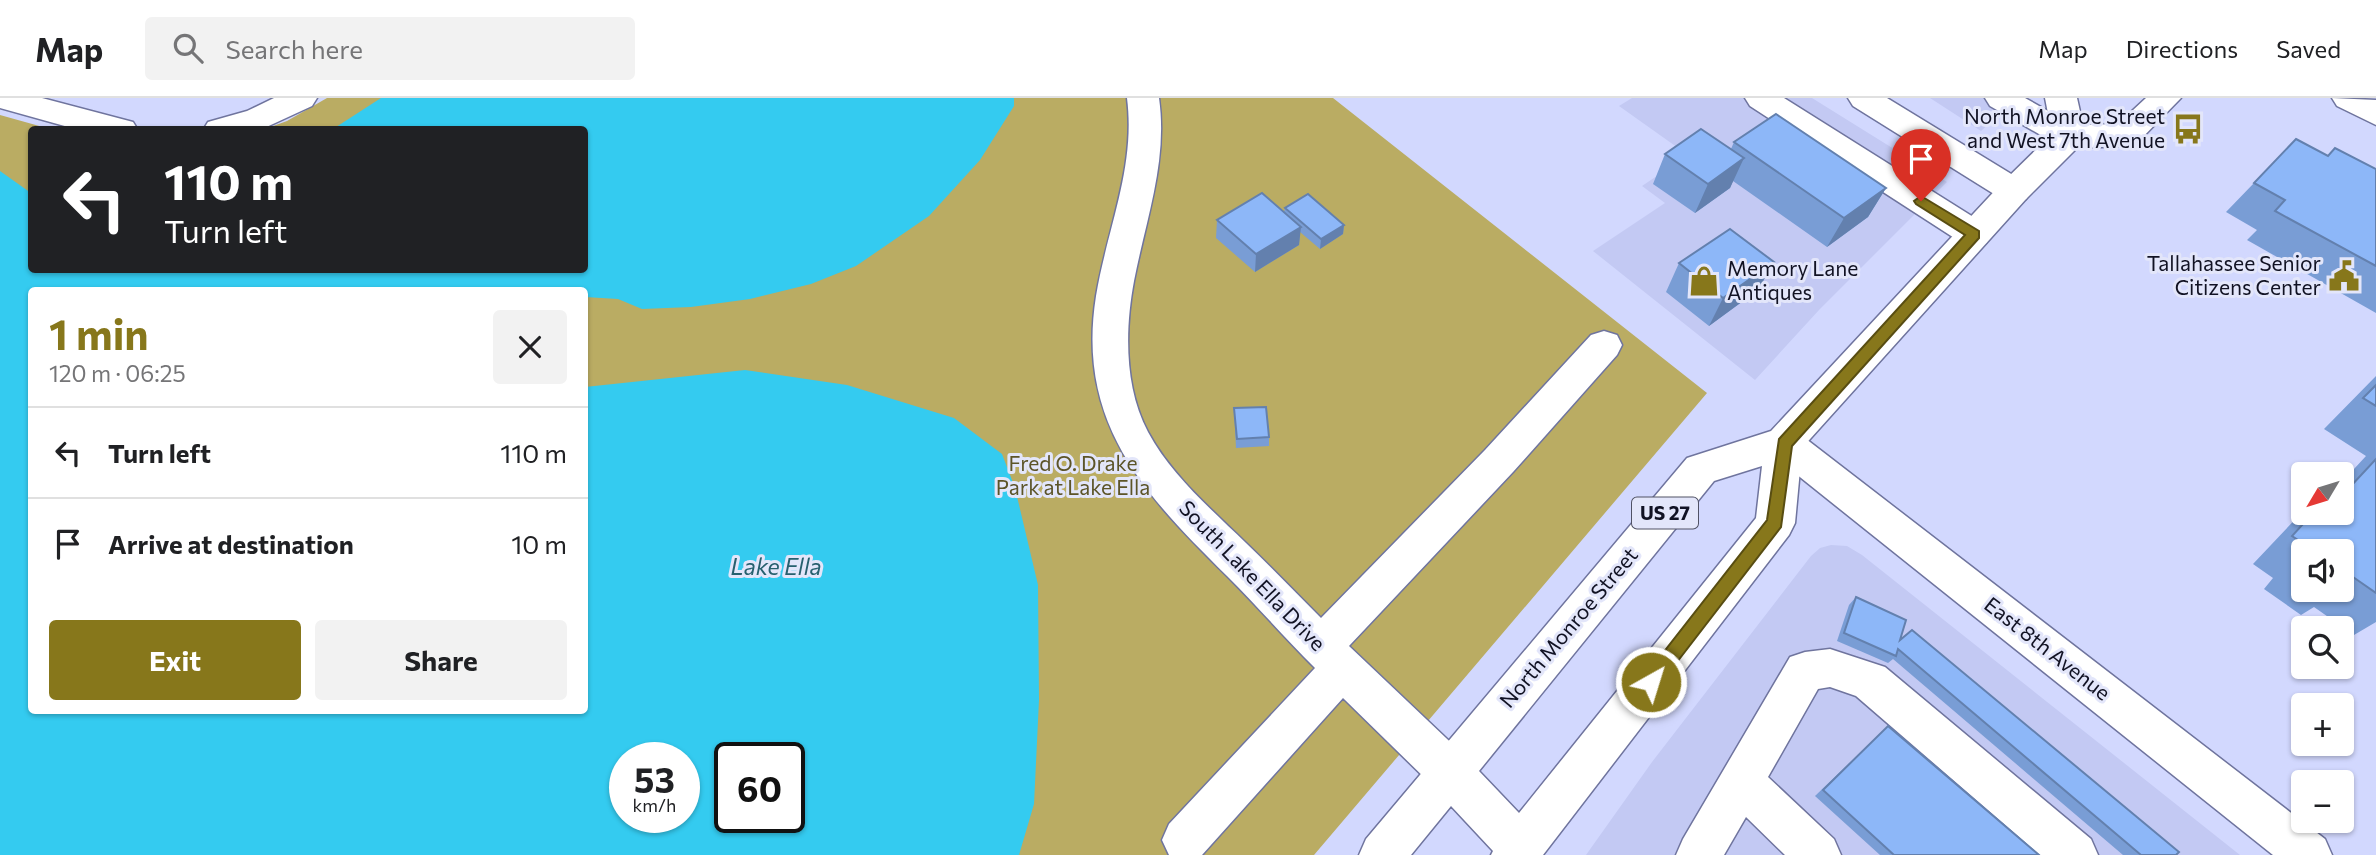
<!DOCTYPE html>
<html lang="en">
<head>
<meta charset="utf-8">
<style>
	body { margin:0; font-family:Commissioner,sans-serif; background:#f2f2f2; color:#202124; height:100vh; display:flex; flex-direction:column; font-size:26px; white-space:nowrap }
	* { box-sizing:border-box; margin:0 }
	p { font-size:23px; color:#757577 }
	.icon { flex:none; width:38px; height:38px; fill:none; stroke:currentColor; stroke-width:2; stroke-linecap:round; stroke-linejoin:round }
	.map { position:relative; flex:1; overflow:hidden }
	.sheet { position:absolute; left:28px; top:189px; width:560px; height:427px; display:flex; flex-direction:column; background:#fff; border-radius:7px; box-shadow:0 2px 5px #0004 }
	.sheet>* { flex:none }
	.banner { position:absolute; left:28px; top:28px; width:560px; height:147px; border-radius:7px; box-shadow:0 2px 5px #0004; background:#202124; color:#fff; overflow:hidden }
	.needle { width:46px; rotate:232deg }
	.fabs { position:absolute; left:2291px; top:364px; display:grid; gap:14px }
	.fabs a { display:grid; place-items:center; width:63px; height:63px; border-radius:7px; background:#fff; box-shadow:0 2px 5px #0004; font-size:35px }
	.speed { position:absolute; left:609px; top:644px; display:flex; gap:14px; font-size:35px; font-weight:700; text-align:center }
	.speed>* { display:grid; place-content:center; width:91px; height:91px; border-radius:50%; background:#fff; box-shadow:0 2px 5px #0004; line-height:1 }
	.speed small { font-size:18px; font-weight:400 }
	.speed .limit { border:4px solid #111; border-radius:10px; background:#fff; color:#111 }
	.pin { position:absolute; display:grid; place-items:center; width:60px; height:60px; color:#fff; margin:-72px -30px; border-radius:50% 50% 50% 0; rotate:-45deg; box-shadow:0 0 7px #0007 }
	.pin .icon { rotate:45deg }
	.me { position:absolute; width:77px; margin:-38px; rotate:39deg; stroke-linejoin:round; filter:drop-shadow(0 0 5px #0008) }
	.turn { display:flex; align-items:center; gap:24px; height:147px; padding:0 21px; font-size:32px }
	.turn .icon { width:91px; height:91px; stroke-width:2.5 }
	.turn b { display:block; font-size:49px; line-height:60px }
	.round { display:grid; place-items:center; flex:none; width:74px; height:74px; border-radius:7px; background:#f2f2f2 }
	.headline { display:flex; align-items:center; justify-content:space-between; height:119px; padding:0 21px }
	h1 { font-size:42px; font-weight:700; line-height:52px; color:#87771b }
	.cta { display:flex; gap:14px; margin-top:auto; padding:14px 21px }
	.cta a { flex:1; height:80px; border-radius:7px; background:#87771b; color:#fff; font-size:28px; font-weight:700; line-height:80px; text-align:center }
	.cta a+a { background:#f2f2f2; color:#202124 }
	ul { padding:0; list-style:none }
	li { display:flex; align-items:center; gap:21px; height:91px; padding:0 21px; border-top:2px solid #e0e0e0 }
	li div { flex:1 }
	li b { display:block; font-size:26px }
	li em { font-style:normal }
	header { display:flex; align-items:center; gap:42px; box-sizing:border-box; height:98px; padding:0 35px; background:#fff; border-bottom:2px solid #e0e0e0 }
	header strong { font-size:33px }
	nav { display:flex; gap:38px; margin-inline-start:auto; font-size:24px }
	.search { width:490px; height:63px; background:#f2f2f2; display:flex; align-items:center; gap:18px; box-sizing:border-box; padding:0 24px; border-radius:7px; color:#757577; font-size:26px }
	.map>svg:first-child { display:block }
	.built { fill:#c3c9f3 }
	.green { fill:#baac63; fill-rule:evenodd }
	.water { fill:#34cbf0; fill-rule:evenodd }
	.lines { fill:none; stroke-linecap:round; stroke-linejoin:round }
	.minor-casing { stroke:#6f749e; stroke-width:3 }
	.major-casing { stroke:#6f749e; stroke-width:3 }
	.minor { fill:#fff; fill-rule:evenodd }
	.major { fill:#fff; fill-rule:evenodd }
	.wall { fill:#799dd5; fill-rule:evenodd }
	.shaded-wall { fill:#6380ae }
	.building { fill:#8db7f8; stroke:#6380ae; stroke-width:2 }
	.route { fill:#87771b; stroke:#584d12; stroke-width:2 }
	.labels { text-anchor:middle; stroke-width:6; stroke-linejoin:round; paint-order:stroke }
	.shield { fill:#e3e6fa; stroke:#505264; stroke-width:2 }
	.shield-label { font-size:19px; font-weight:bold; fill:#111223 }
	.poi-label { font-size:21px; fill:#111223; stroke:#e3e6fa; text-anchor:end }
	.park-label { font-size:21px; fill:#5c5428; stroke:#e3e6fa }
	.street-label { font-size:21px; fill:#111223; stroke:#e3e6fa }
	.water-label { font-size:23px; font-style:italic; fill:#27606f; stroke:#e3e6fa }
</style>
</head>
<body>
<header>
<strong>Map</strong>
<div class="search"><svg class="icon" aria-label="search" viewBox="0 0 24 24"><circle cx="10" cy="10" r="6"/><path d="M15 15l6 6"/></svg>Search here</div>
<nav><a>Map</a><a>Directions</a><a>Saved</a></nav>
</header>
<div class="map">
<svg width="2376" height="757" viewBox="0 0 2376 757">
	<rect width="100%" height="100%" fill="#d2d8fe"/>
	<path class="built" d="M1632,0H1812L1947,84L1819,212L1755,282L1593,153L1665,105L1642,88L1688,57L1619,8Z
		M1930,0H2017L1981,33Z
		M1831,447L1847,448L1862,457L2240,757H1586L1652,664L1811,458L1820,450Z"/>
	<path class="green" d="M327,0H1333L1707,295L1314,757H0V17L50,31L32,32V172H584V32L265,31L287,23ZM32,192H584V612H32ZM625,660H684V719H625ZM730,660H789V719H730Z"/>
	<path class="water" d="M381,0H1014V8L980,62L929,118L856,168L811,186L750,201L691,209L642,211L618,201L585,199L584,192H32V612H584L585,289L745,272L847,287L954,320L1002,356L1015,390L1038,487L1039,602L1034,706L1019,757H0V73L31,95L32,172H584V32L333,31ZM625,660H684V719H625ZM730,660H789V719H730Z"/>
	<g class="lines">
		<g class="minor-casing">
			<path id="minor" d="M0,0H42L133,24L138,32H79L0,10Z
				M274,0H317L312,8L260,32H203L208,24L247,13Z
				M1127,0H1159C1168,63 1146,121 1134,183C1125,231 1124,289 1148,334C1171,377 1211,411 1246,445C1272,470 1296,495 1321,520L1485,352L1591,237L1604,233L1617,237L1622,247L1617,257L1513,374L1349,548L1465,658L1471,673L1465,688L1449,694L1433,688L1343,600L1202,757H1169L1162,742L1169,726L1315,570C1285,540 1257,508 1227,478C1144,396 1076,325 1096,198C1107,131 1136,69 1127,0Z
				M1745,0H1784L1986,127L1991,136L1986,145L1974,149L1962,145L1750,8Z
				M1848,0H1887L2026,85L2031,93L2026,101L2014,105L2002,101L1853,8Z
				M1985,0H2025L2080,31L2085,39L2080,47L2069,50L2058,47L1990,8Z
				M2332,0L2376,2V27L2337,8Z
				M1784,329L1797,334L2325,741L2332,757H2273L1771,356L1765,345L1771,334Z
				M1830,551L1885,569L2091,741L2098,757H2040L1856,598L1830,589L1818,591L1768,679L1834,741L1841,757H1785L1746,719L1724,757H1676L1683,741L1790,559L1805,554Z"/>
		</g>
		<g class="major-casing">
			<path id="major" d="M2045,0H2077L2083,27L2118,26L2146,0H2181L2137,45L2126,48L2077,50L2026,101L1802,350L1795,425L1789,437L1543,757H1491L1493,753L1451,708L1411,757H1359L1366,741L1687,360L1771,333L2002,85L2052,36ZM1762,368L1756,420L1519,715L1479,673L1714,383Z"/>
		</g>
		<use href="#minor" class="minor"/>
		<use href="#major" class="major"/>
	</g>
	<path class="wall" d="M1734,44L1886,90L1868,119L1827,149L1733,83L1730,90L1695,115L1653,86L1665,56L1731,51Z
		M2327,58L2376,71V215L2247,142L2257,132L2226,114L2254,85Z
		M1285,110L1344,127L1343,136L1320,151L1300,134L1299,147L1255,174L1216,140L1217,122L1284,114Z
		M1774,164L1758,192L1709,228L1666,194L1679,165Z
		M2376,278V524L2354,537L2314,509L2301,517L2264,491L2273,480L2253,466L2303,413V415H2342V384L2366,358L2324,331ZM2303,453H2342V492H2303Z
		M1234,310L1269,339V348L1236,350Z
		M1856,499L1900,542L2176,757H2123L1893,561L1888,565L1837,543L1849,507Z
		M1888,628L2039,757H1880L1815,698Z"/>
	<path class="shaded-wall" d="M1744,60L1730,90L1695,115L1708,86Z
		M1886,90L1868,119L1827,149L1844,120Z
		M1344,127L1343,136L1320,151L1321,141Z
		M1301,129L1299,147L1255,174L1256,156Z
		M1774,164L1758,192L1709,228L1723,200Z"/>
	<path class="building" d="M1776,16L1886,90L1844,120L1734,44Z
		M1701,31L1744,60L1708,86L1665,56Z
		M2296,41L2328,58L2335,50L2376,71V168L2275,113L2285,102L2254,85Z
		M1262,95L1301,129L1256,156L1217,122Z
		M1308,96L1344,127L1321,141L1285,110Z
		M1730,131L1774,164L1723,200L1679,165Z
		M2376,287V308L2363,300Z
		M1266,309L1269,339L1237,341L1234,310Z
		M2376,361V495L2353,479L2343,490L2342,489V453H2312L2313,452L2292,438L2313,415H2342V385L2350,389Z
		M1856,499L1906,522L1900,542L1912,532L2179,754L2176,757H2141L1898,551L1896,558L1844,535Z
		M1888,628L2039,757H1894L1823,692Z"/>
	<path class="route" d="M1921,98L1979,133V140L1792,348L1781,429L1657,590L1651,592L1645,590L1643,584L1645,578L1767,422L1779,341L1965,137L1916,106L1914,103Z"/>
	<defs>
		<g id="bus-bare" transform="scale(2.415)"><path d="M-5-6H5V4H4V6H2V4H-2V6H-4V4H-5ZM-3.5-4V0h7V-4ZM-3.5 1.2v1.5H-2V1.2ZM2 1.2v1.5H3.5V1.2Z" fill="#87771b" stroke="#e3e6fa" stroke-width="2.5" paint-order="stroke"/></g>
		<g id="civic-bare" transform="scale(2.415)"><path d="M-.6-6.5H3V-4.5H.6V-3L4-1V1h2V6H-6V1h2V-1L-.6-3ZM-1.2 2.5V6h2.4V2.5Z" fill="#87771b" stroke="#e3e6fa" stroke-width="2.5" paint-order="stroke"/></g>
		<g id="shop-bare" transform="scale(2.415)"><path d="M-5-2.5h2.3a2.7 3.5 0 0 1 5.4 0H5L5.5 6h-11ZM-1.5-2.5h3a1.5 2.3 0 0 0-3 0Z" fill="#87771b" stroke="#e3e6fa" stroke-width="2.5" paint-order="stroke"/></g>
	</defs>
	<g fill-rule="evenodd">
		<use href="#bus-bare" x="2188" y="31"/>
		<use href="#civic-bare" x="2344" y="178"/>
		<use href="#shop-bare" x="1704" y="183"/>
	</g>
	<g class="labels">
		<rect class="shield" x="1632" y="399.5" width="66" height="31" rx="5"/>
		<g class="shield-label">
			<text x="1665" y="422">US 27</text>
		</g>
		<g class="poi-label">
			<text x="2165" y="26">North Monroe Street<tspan x="2165" dy="24">and West 7th Avenue</tspan></text>
			<text x="2321" y="173">Tallahassee Senior<tspan x="2321" dy="24">Citizens Center</tspan></text>
			<text x="1727" y="178" text-anchor="start">Memory Lane<tspan x="1727" dy="24">Antiques</tspan></text>
		</g>
		<g class="park-label">
			<text x="1073" y="373">Fred O. Drake<tspan x="1073" dy="24">Park at Lake Ella</tspan></text>
		</g>
		<g class="street-label">
			<text transform="translate(1252 478) rotate(46)" y="7">South Lake Ella Drive</text>
			<text transform="translate(1569 530) rotate(-50)" y="7">North Monroe Street</text>
			<text transform="translate(2047 551) rotate(38)" y="7">East 8th Avenue</text>
		</g>
		<g class="water-label">
			<text x="776" y="477">Lake Ella</text>
		</g>
	</g>
</svg>
<div class="fabs">
<a><svg class="needle" viewBox="-14 -14 28 28"><path d="M0-13l5 13h-10z" fill="#e53935"/><path d="M0 13l5-13h-10z" fill="#757577"/></svg></a>
<a><svg class="icon" aria-label="sound" viewBox="0 0 24 24"><path d="M4 9h4l5-4v14l-5-4H4zM17 9q2 3 0 6"/></svg></a>
<a><svg class="icon" aria-label="search" viewBox="0 0 24 24"><circle cx="10" cy="10" r="6"/><path d="M15 15l6 6"/></svg></a>
<a>+</a>
<a>−</a>
</div>
<div class="speed"><div>53<small>km/h</small></div><div class="limit">60</div></div>
<div class="pin" style="left:1921px;top:103px;background:#d93025"><svg class="icon" aria-label="arrive" viewBox="0 0 24 24"><path d="M6 21V4h12l-3 4 3 4H6"/></svg></div>
<svg class="me" style="left:1651px;top:584px" viewBox="-20 -20 40 40"><circle r="17" fill="#87771b" stroke="#fff" stroke-width="3"/><path d="M0-11L8 9 0 5-8 9z" fill="#fff"/></svg>
<div class="banner">
<div class="turn"><svg class="icon" aria-label="left" viewBox="0 0 24 24"><path d="M17 20v-9H6M10 6l-5 5 5 5"/></svg><div><b>110 m</b>Turn left</div></div>
</div>
<section class="sheet">
<div class="headline"><div><h1>1 min</h1><p>120 m · 06:25</p></div><a class="round"><svg class="icon" aria-label="close" viewBox="0 0 24 24"><path d="M6 6l12 12M18 6L6 18"/></svg></a></div>
<ul>
<li><svg class="icon" aria-label="left" viewBox="0 0 24 24"><path d="M17 20v-9H6M10 6l-5 5 5 5"/></svg><div><b>Turn left</b></div><em>110 m</em></li>
<li><svg class="icon" aria-label="arrive" viewBox="0 0 24 24"><path d="M6 21V4h12l-3 4 3 4H6"/></svg><div><b>Arrive at destination</b></div><em>10 m</em></li>
</ul>
<div class="cta"><a>Exit</a><a>Share</a></div>
</section>
</div>
</body>
</html>
